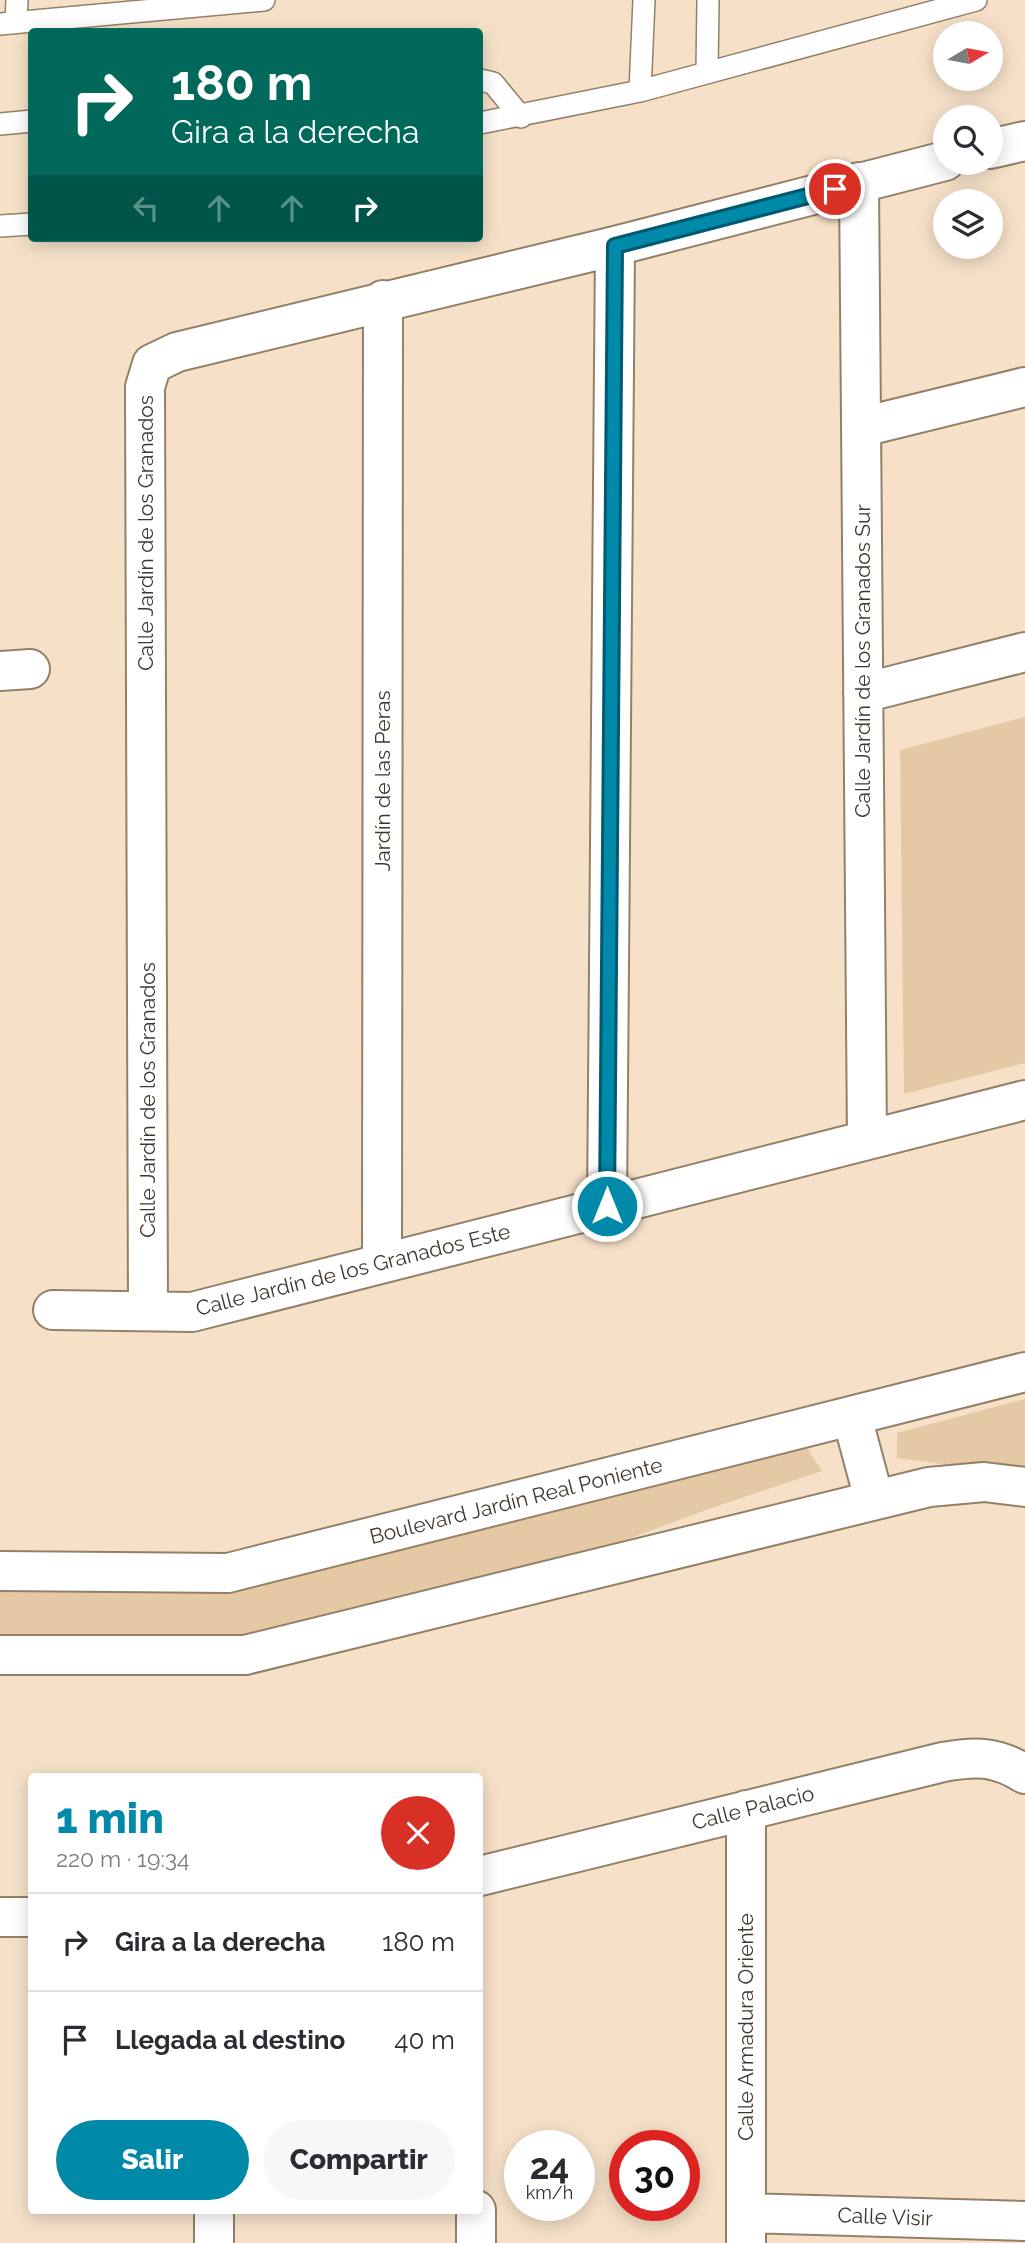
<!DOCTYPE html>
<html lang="es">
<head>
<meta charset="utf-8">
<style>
	body { margin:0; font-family:Raleway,sans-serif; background:#f7f7f7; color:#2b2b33; height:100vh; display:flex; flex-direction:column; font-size:26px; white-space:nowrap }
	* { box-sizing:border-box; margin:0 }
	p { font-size:23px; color:#7c7c81 }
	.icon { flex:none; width:38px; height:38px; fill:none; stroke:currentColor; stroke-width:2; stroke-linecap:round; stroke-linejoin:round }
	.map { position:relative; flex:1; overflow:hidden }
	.side { position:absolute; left:28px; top:1773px; width:455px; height:441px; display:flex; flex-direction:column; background:#fff; border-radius:7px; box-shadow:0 4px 18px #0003 }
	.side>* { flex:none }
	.top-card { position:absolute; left:28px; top:28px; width:455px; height:214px; border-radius:7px; box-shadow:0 4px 18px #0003; background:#00695c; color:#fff; overflow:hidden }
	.needle { width:46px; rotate:80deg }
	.controls { position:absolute; left:933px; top:21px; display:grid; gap:14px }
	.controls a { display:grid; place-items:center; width:70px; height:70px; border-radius:50%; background:#fff; box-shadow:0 4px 18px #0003; font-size:35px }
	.speed { position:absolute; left:504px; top:2130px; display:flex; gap:14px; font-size:35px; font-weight:700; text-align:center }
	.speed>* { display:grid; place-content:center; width:91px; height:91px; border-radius:50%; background:#fff; box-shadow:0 4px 18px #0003; line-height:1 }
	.speed small { font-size:18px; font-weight:400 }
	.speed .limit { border:10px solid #d22; background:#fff; color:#111 }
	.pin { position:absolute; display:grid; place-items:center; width:60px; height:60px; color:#fff; margin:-30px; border:4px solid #fff; border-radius:50%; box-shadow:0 2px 7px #0007 }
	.me { position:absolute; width:77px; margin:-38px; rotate:0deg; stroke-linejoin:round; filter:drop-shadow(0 0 5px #0008) }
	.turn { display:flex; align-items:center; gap:24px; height:147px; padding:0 28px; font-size:32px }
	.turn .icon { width:91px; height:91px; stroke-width:2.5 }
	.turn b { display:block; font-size:49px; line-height:60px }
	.lanes { display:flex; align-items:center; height:66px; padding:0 28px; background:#0003; justify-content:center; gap:35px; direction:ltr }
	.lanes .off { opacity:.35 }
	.round { display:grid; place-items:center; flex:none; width:74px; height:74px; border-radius:37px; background:#f7f7f7 }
	.overview { display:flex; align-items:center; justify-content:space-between; height:119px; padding:0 28px }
	h1 { font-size:42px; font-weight:800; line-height:52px; color:#0089a9 }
	.button { display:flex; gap:14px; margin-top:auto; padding:14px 28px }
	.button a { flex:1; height:80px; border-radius:42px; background:#0089a9; color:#fff; font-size:28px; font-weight:800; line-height:80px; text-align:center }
	.button a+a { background:#f7f7f7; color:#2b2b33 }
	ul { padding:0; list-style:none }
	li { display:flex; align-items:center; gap:21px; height:98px; padding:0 28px; border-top:2px solid #e1e1e2 }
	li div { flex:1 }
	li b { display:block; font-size:26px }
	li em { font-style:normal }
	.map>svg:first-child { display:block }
	.green { fill:#e5c8a4 }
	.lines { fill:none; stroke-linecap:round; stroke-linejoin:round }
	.service-casing { stroke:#938069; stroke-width:24 }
	.minor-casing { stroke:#938069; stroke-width:42 }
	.service { stroke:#fff; stroke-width:21 }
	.minor { stroke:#fff; stroke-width:38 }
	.route-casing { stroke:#00596e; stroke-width:18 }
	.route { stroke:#0089a9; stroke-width:12 }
	.labels { text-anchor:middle; stroke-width:7; stroke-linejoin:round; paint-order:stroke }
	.street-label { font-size:21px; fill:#3f372d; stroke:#fff }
</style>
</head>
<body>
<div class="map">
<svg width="1025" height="2243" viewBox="0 0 1025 2243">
	<rect width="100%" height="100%" fill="#f6e1c8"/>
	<path class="green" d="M1025,717V1063L904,1094L900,750Z
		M1025,1399V1475L897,1458V1433Z
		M804,1444L822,1471L703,1511L599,1550L246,1637L0,1635V1590L239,1588Z"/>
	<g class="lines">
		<g class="service-casing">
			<path id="service" d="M16,22L17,0
				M0,24L264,0
				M707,72L708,0
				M480,80L493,83L521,117
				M640,91L644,0
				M480,123L640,91L976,0
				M0,124L32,121
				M0,226L32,224"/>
		</g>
		<g class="minor-casing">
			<path id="minor" d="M990,149L1025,141
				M859,182L867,1140
				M862,427L1025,387
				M0,671L30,669
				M863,693L1025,652
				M607,1206L615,246
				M382,1263L383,300
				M53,1310L192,1312L1025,1100
				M148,1311L145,387L152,364L177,352L615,246L945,161
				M852,1417L874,1499
				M0,1571L228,1573L1025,1372
				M0,1655H245L929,1487L984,1482L1025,1487
				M480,1876L943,1762C976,1756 996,1756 1025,1774
				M0,1917H32
				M476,2210V2243
				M746,2213L1025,2221
				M214,2243V2210
				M746,2243V1810"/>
		</g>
		<use href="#service" class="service"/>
		<use href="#minor" class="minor"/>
	</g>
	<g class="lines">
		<g class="route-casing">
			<path id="route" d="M607,1206L615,246L835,189"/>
		</g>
		<use href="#route" class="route"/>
	</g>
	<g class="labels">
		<g class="street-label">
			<text transform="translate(146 533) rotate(-90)" y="7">Calle Jardín de los Granados</text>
			<text transform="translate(863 661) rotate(-90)" y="7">Calle Jardín de los Granados Sur</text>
			<text transform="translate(383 781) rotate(-90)" y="7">Jardín de las Peras</text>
			<text transform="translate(148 1100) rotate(-90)" y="7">Calle Jardín de los Granados</text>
			<text transform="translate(353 1270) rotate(-14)" y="7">Calle Jardín de los Granados Este</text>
			<text transform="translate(516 1501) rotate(-14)" y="7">Boulevard Jardín Real Poniente</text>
			<text transform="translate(753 1808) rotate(-14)" y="7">Calle Palacio</text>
			<text transform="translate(746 2027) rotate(-90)" y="7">Calle Armadura Oriente</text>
			<text transform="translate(885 2217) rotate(2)" y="7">Calle Visir</text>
		</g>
	</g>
</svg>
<div class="controls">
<a><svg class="needle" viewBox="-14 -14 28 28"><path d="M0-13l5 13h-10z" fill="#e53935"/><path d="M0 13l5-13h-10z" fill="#7c7c81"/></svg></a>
<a><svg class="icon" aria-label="search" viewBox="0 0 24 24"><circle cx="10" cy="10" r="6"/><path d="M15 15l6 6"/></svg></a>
<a><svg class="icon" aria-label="layers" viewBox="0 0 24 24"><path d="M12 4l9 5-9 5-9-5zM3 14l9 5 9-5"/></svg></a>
</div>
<div class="speed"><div>24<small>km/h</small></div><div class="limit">30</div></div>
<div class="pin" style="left:835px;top:189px;background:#d93025"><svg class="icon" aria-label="arrive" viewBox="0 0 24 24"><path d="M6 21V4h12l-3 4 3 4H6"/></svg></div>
<svg class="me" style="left:607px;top:1206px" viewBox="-20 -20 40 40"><circle r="17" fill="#0089a9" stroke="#fff" stroke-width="3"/><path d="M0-11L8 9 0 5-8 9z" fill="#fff"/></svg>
<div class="top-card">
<div class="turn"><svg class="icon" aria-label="right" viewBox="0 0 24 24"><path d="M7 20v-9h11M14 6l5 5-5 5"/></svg><div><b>180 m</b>Gira a la derecha</div></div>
<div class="lanes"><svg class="icon off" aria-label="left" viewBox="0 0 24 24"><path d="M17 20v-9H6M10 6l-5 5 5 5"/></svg><svg class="icon off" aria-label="ahead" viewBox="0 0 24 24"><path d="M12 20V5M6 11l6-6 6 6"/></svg><svg class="icon off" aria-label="ahead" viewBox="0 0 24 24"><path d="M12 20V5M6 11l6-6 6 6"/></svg><svg class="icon" aria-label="right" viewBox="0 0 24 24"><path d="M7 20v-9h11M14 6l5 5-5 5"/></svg></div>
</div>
<section class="side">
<div class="overview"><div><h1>1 min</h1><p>220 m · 19:34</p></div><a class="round" style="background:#d93025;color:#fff"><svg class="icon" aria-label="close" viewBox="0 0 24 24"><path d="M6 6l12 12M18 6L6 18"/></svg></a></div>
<ul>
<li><svg class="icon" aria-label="right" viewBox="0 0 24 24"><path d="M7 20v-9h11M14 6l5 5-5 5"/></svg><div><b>Gira a la derecha</b></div><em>180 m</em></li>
<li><svg class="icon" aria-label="arrive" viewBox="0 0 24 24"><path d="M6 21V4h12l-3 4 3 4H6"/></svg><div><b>Llegada al destino</b></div><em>40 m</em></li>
</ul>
<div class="button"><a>Salir</a><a>Compartir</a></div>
</section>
</div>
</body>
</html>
